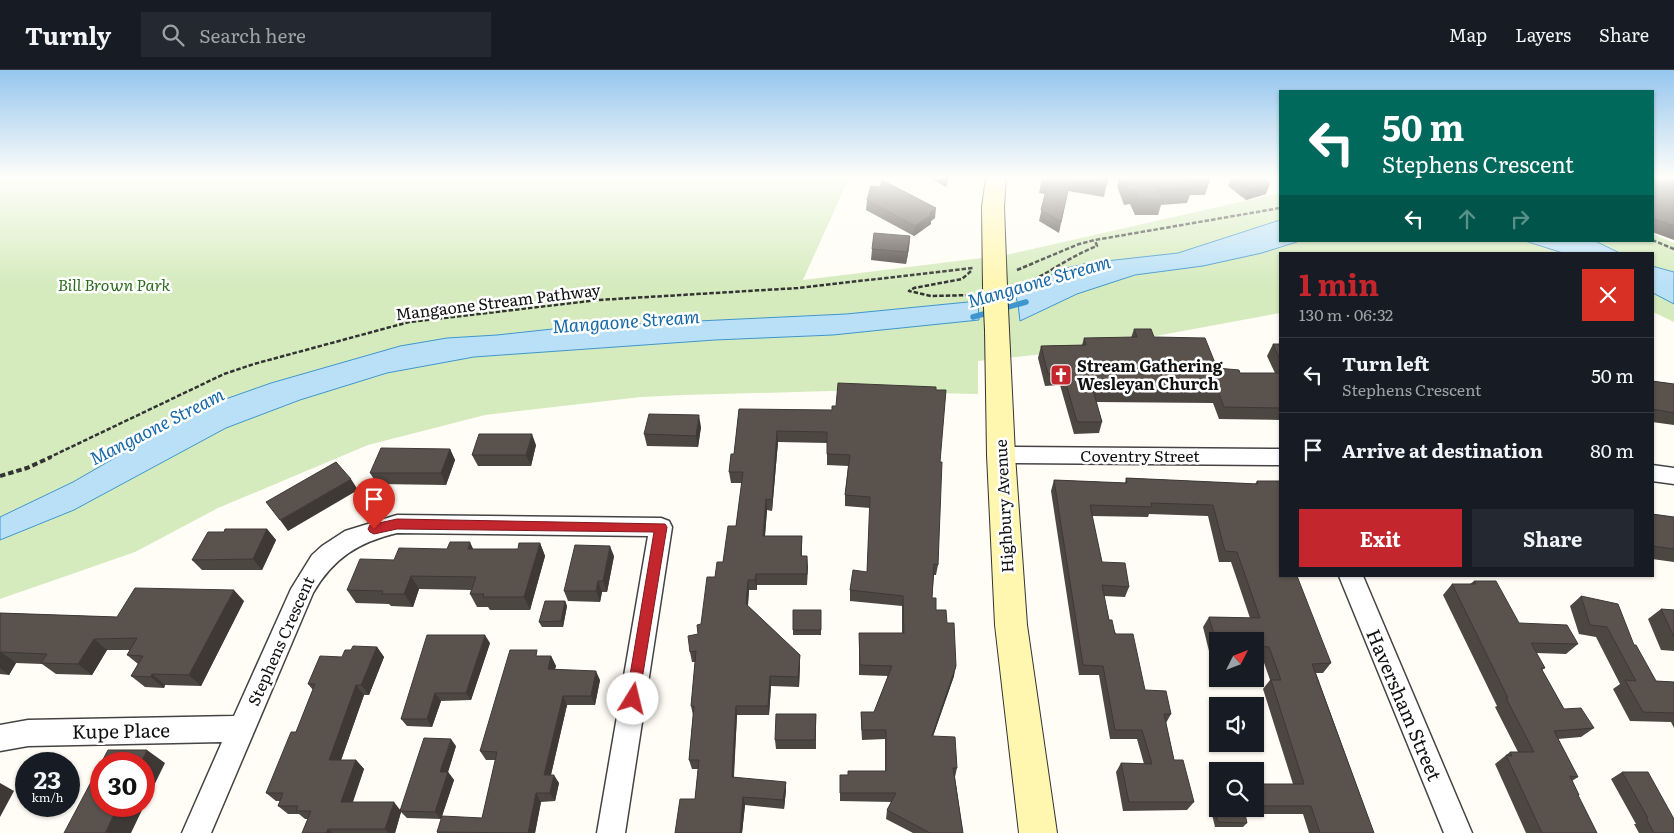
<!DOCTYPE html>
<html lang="en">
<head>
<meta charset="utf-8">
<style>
	body { margin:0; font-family:Literata,serif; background:#242831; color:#f1f3f6; height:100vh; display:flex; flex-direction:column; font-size:19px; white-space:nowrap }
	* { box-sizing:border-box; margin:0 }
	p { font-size:16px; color:#9ea1a6 }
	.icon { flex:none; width:28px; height:28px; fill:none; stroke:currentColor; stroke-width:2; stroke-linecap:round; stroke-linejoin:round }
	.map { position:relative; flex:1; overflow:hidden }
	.sheet { position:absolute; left:1279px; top:182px; width:375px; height:325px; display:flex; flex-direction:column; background:#171b24; border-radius:0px; box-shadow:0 1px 4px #0004 }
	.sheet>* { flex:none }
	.hud { position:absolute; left:1279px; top:20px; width:375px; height:152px; border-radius:0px; box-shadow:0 1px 4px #0004; background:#00695c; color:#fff; overflow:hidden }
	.needle { width:32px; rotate:48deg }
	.buttons { position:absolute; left:1209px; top:562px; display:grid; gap:10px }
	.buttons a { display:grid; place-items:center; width:55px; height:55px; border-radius:0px; background:#171b24; box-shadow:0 1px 4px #0004; font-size:25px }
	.speed { position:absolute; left:15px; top:682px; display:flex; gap:10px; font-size:25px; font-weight:700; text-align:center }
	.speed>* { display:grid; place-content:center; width:65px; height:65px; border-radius:50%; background:#171b24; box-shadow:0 1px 4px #0004; line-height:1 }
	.speed small { font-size:12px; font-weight:400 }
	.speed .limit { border:8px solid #d22; background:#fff; color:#111 }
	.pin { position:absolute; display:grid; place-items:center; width:42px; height:42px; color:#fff; margin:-51px -21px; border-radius:50% 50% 50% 0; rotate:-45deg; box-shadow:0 0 5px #0007 }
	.pin .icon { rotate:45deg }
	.me { position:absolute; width:55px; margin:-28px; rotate:9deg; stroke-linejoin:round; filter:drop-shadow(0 0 4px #0008) }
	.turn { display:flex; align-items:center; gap:18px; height:105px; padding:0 20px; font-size:22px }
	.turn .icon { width:65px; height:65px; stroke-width:2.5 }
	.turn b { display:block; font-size:35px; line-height:42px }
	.lanes { display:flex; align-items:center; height:48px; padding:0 20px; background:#0003; justify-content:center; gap:25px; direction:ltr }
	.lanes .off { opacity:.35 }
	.round { display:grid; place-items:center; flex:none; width:52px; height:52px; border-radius:0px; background:#242831 }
	.headline { display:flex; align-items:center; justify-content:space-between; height:85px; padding:0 20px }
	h1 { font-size:30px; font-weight:700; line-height:38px; color:#c4262e }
	.primary-button { display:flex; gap:10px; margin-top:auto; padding:10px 20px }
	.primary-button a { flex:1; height:58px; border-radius:0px; background:#c4262e; color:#fff; font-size:20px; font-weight:700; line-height:58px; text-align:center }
	.primary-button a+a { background:#242831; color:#f1f3f6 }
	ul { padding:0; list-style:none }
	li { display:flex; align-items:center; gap:15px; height:75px; padding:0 20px; border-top:1px solid #363941 }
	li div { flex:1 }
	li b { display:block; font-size:19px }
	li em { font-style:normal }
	header { display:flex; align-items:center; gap:30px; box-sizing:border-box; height:70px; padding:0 25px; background:#171b24; border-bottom:1px solid #363941 }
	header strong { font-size:24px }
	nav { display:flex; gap:28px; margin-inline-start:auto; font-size:18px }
	.search { width:350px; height:45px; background:#242831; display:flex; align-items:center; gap:12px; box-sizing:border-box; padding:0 18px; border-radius:0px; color:#9ea1a6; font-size:19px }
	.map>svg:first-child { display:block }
	.green { fill:#d5ebbd }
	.water { fill:#b9e0f7; stroke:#3f96cf }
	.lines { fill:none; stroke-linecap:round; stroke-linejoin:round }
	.stream { stroke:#3f96cf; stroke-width:5.5 }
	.street-casing { stroke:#444; stroke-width:3 }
	.secondary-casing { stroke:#333; stroke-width:2 }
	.path-far1 { stroke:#333; stroke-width:2.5; stroke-dasharray:4.5 2; stroke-linecap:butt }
	.path { stroke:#333; stroke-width:4; stroke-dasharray:5.5 3; stroke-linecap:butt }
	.street { fill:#fff; fill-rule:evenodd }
	.secondary { fill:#fff6b0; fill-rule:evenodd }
	.secondary-bridge-casing { stroke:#333; stroke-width:26; stroke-linecap:butt }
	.secondary-bridge { stroke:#fff6b0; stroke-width:24 }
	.wall { fill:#4d4742 }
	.shaded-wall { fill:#3f3936 }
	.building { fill:#5a524d; stroke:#3f3936 }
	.route { fill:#c4262e; stroke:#7f191e }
	.labels { text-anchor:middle; stroke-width:5; stroke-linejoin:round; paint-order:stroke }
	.park-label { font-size:16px; font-style:italic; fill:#2f6b1f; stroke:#fff }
	.street-label { font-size:16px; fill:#111; stroke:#fff }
	.poi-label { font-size:16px; font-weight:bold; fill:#111; stroke:#fff; text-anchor:start }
	.water-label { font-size:18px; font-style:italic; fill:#1768a6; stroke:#fff }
	.near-street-label { font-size:19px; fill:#111; stroke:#fff }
</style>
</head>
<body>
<header>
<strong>Turnly</strong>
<div class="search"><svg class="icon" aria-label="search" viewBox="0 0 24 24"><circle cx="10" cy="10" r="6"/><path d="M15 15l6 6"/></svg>Search here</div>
<nav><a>Map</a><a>Layers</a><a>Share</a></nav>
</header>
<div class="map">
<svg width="1674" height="763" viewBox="0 0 1674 763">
	<rect width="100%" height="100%" fill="#fffdf5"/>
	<path class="green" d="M0,108H849L803,210L1006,185L1280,123V171H1652L1653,164L1674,173V252L1653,242L1652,184H1280V243L1080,280L978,291V324L831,321L684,325L641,327L485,345L368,375L218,438L135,482L0,529Z"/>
	<path class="water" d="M1280,150V171H1300L1262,183L1203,196L1135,205L1077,224L1020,251L1018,234L1015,225L1045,210L1058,200L1088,193L1178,183Z
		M1525,171H1595L1622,184H1566Z
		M1652,196L1674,202V234L1653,223Z
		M978,231L979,250L833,265L715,270L474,287L387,303L300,330L226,358L74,440L0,470V447L73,412L175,353L217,332L271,313L400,276L447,268L497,265L571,257L846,244Z"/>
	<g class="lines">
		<path class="stream" d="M973,247L1026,232"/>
		<g class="street-casing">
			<path id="street" d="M1001,377L1280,379V395L1001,393L993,391L990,385L993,379Z
				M1652,395L1674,398V414L1652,411Z
				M397,445L661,448L669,451L672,457L625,763H597L648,466L397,463C359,472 333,488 313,523L211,763H182L222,672L28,676L0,681V655L28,650L234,646L291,519L312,485L322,476L345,461Z
				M1339,506H1363L1472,763H1444Z"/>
		</g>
		<g class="secondary-casing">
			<path id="secondary" d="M986,108H1006L1004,137L1007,217L1003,222L995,224L987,222L983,217L982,137Z
				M997,252L1006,254L1009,260L1015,385L1027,555L1057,763H1019L995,555L987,385L985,260L988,254Z"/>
		</g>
		<path class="path-far1" d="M1652,170L1674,179
			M1017,200L1079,174L1095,170L1280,138
			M971,201L962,209L914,218L909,221L931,226L973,225
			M1016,218C1044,207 1068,187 1097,176L1095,170
			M48,388L224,304L254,294L409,252L598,230L798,218L973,198"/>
		<path class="path" d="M0,406L27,398L51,387"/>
		<use href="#street" class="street"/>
		<use href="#secondary" class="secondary"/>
		<g class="secondary-bridge-casing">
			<path id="secondary-bridge" d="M995,217L997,260"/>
		</g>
		<use href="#secondary-bridge" class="secondary-bridge"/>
	</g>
	<path class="wall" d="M930,108H949L946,117Z
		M1042,108H1108L1104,127L1068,121L1059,163L1039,151L1045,124L1039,123Z
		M1119,108H1209L1210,110L1205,125H1190L1187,133L1161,135L1158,145H1135L1130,134L1124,135L1117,116Z
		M1231,108H1262L1266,124L1246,130L1228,116Z
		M1652,108H1674V170L1652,162Z
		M880,117L935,148L931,151V154L914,166L866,140L867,130Z
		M910,166L909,178L906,194L871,190L872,179Z
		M1134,259L1154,267L1217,298L1240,303H1275L1267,286L1273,274H1280V350L1219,349L1213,333L1096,332L1102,352L1099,363L1074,364L1060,315L1045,316L1038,288L1041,276L1082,275L1084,268H1131Z
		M1652,311L1674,314V355L1652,352Z
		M739,339L940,392L938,495L936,505H934L932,528L936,540L947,553L954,606L933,666L957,698L955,707L963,763H913L886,749L887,740L892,732L840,731V705H848L885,701V669L862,670L861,652V642H874L888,606L859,605V563H902V536L850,531V520L867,502L870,438L845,436V425L848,396L827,395V373L778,372L772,441L767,440L765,466H802V486H807V515H757V520H749L748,536L800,585V595L799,617L771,616L769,645H737L734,707L786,720L784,739L745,735L742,763H675L695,729L698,699H692L689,690L693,645L691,636L695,592H692L690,582L698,564L715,507L723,492L736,456L742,413H731L729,402L734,384Z
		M701,357L698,377L647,376L644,364Z
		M536,375L531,396H478L472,385Z
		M450,379L455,390L446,415L377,414L370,403Z
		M1126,408L1255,414L1257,411L1280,506L1331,593L1323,603H1316L1374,763H1309L1303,744H1248L1246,739H1255V714H1293L1263,619L1270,610L1262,587H1255V571H1218V586L1210,585L1203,557L1209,547L1250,548L1231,492H1219L1208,446L1149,444L1148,447L1092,446L1102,492L1129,517L1125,527L1104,526L1109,550L1145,620L1171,644L1166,653L1174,690L1194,732L1187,740L1123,741L1116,702L1121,693L1144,694L1137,669H1110L1099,605H1079L1051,421L1054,410L1125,413Z
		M1652,444L1674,447V492L1652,489Z
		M267,459L276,470L262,500H202L192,490L224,462Z
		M540,473L545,486L530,540H490L488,537H477L470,524L472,520L419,519L413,537L391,536L389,534L356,533L347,520L394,490L473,479H518Z
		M614,486L607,522H602L600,532L568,531L564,521Z
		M1474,511L1519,553L1578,574L1566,584L1536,583L1545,598L1542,600L1564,639L1594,658L1581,667L1558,669L1578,707L1572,711L1579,725L1578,726L1597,763H1526L1495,694L1510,682H1518L1495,637L1497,636L1443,525L1452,514H1470Z
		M1581,526L1634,575L1656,611L1674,612V658L1671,652L1630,651L1613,619L1620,614L1596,567L1579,564L1570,536Z
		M244,531L201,616L165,615L164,618L145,617L131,606L138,594L127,585L130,580H107L92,605L56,604L42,594L16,593L9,605L0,604V543L117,547Z
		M565,531L567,536L563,557H542L539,552Z
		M1661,539L1674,540V581L1661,580L1648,549Z
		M821,540V565H793V560Z
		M490,573L471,630L441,631L432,657L407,656L401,649Z
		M377,577L384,587L369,625H364L341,690H356L364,699L352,732L400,740L456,676L448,702L454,710L441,749L407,748L401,742L395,763H302L308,749H305L299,744H288L278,736L280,731H276L266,723L296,662L313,620L308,614L342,587L351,580Z
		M540,586H551L556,596L555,599L600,610L595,635H567L551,705L559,713L555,731L541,732L535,763H437V762L482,748L496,690H486L480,681Z
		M816,644V679H776L775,670Z
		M1622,702L1674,763H1639L1634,754H1636L1611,709Z
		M1212,728L1247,753L1243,757H1215L1209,732Z"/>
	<path class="shaded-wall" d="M1270,114L1266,124L1246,130L1250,120Z
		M936,138L935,148L931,151V154L914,166L915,156L929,143Z
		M910,166L909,178L906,194L907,182Z
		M699,345L701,357L698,377L696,366Z
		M777,361L778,372L772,441V430Z
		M532,364L536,375L531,396L526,385Z
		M450,379L455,390L446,415L441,403Z
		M351,409L358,420L288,461L280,450Z
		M766,429L767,440L764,477L763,466Z
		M267,459L276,470L262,500L253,489Z
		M470,472L476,485L468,479Z
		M540,473L545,486L530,540L524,527Z
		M610,476L614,486L607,522L603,511Z
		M807,486L808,497L807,515Z
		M756,504L757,515V520L755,510Z
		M411,506L419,519L413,537L404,524Z
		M748,510L749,520L747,544L746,534Z
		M598,511L602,522L600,532L596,521Z
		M234,520L244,531L201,616L189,605Z
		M565,531L567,536L563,557L561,551Z
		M485,565L490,573L471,630L466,623Z
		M94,569L107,580L92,605L78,594Z
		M377,577L384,587L369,625L361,615Z
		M1,582L16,593L9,605L0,598V584Z
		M800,585V595L799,617L798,607Z
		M551,586L556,596L552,608L548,599Z
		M956,596L954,606L930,675L932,666Z
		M596,601L600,610L595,635L591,626Z
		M152,604L165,615L164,618L151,607Z
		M770,606L771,616L769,645L768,636Z
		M356,615L364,625L338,699L329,690Z
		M435,623L441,631L432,657L427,649Z
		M563,626L567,635L549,713L544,705Z
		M736,636L737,645L733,715L732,707Z
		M451,669L456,676L448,702L454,710L441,749L435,742L440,702Z
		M147,680L165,693L144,736V694H140Z
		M356,690L364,699L350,741L341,732Z
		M554,705L559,713L555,731L550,723Z
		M786,712V720L784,739L783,730Z
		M0,713L14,721L0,747Z
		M536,723L541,732L535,763H528Z
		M743,727L745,735L742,763H740Z
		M394,732L401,741H400L401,742L395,763H389L385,759Z
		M118,736H144L131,763H105Z
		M328,759L333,763H326Z"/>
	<path class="building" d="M1042,108H1108L1106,116L1070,111L1061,152L1041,140L1048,113L1041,112Z
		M1124,108H1209L1210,110H1188L1192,118L1158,120L1163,130H1139L1135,120H1128Z
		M1236,108H1262L1270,114L1250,120Z
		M1652,108H1674V156L1652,148Z
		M882,110L936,138L929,143L932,144L915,156L867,130L871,116L880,117Z
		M874,163L910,166L907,182L872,179Z
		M1134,259H1151L1154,267L1205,268L1217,298L1239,300L1240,303H1280V338L1224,337L1218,321L1093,320L1102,352H1077L1063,303L1048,304L1041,276L1086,275L1084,268L1137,267Z
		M1273,274H1280V290Z
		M1652,311L1674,314V343L1652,339Z
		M838,313L936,317V320H946L940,392H942L938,495L934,494L932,528H936V540H946L947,553H954L956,596L932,666L955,667L957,698H953L963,763H930L887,740L896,723H840V705H848V701H886V660H862L861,642H874L892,596L860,595L859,563H904L903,526L850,520L853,500L867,502L870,427L845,425L850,385L827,384V362L777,361L772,430L766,429L763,466H802L801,486H807V504H756L755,510H748L746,534L800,585L798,607L770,606L768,636H736L732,707L786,712L783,730L743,727L740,763H675L680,729H695L699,690H689L694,636H691L696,581L690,582L688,566L698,564L697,555L701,554L707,507H715L717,492H723L728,456H736L743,402H729L731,384H734L739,339L832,340V336H836Z
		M649,344L699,345L696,366L644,364Z
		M479,364H532L526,385H472Z
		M381,378L450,379L441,403H370Z
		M336,392L351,409L280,450L266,432Z
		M1126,408L1258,414L1257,411H1280V506H1297L1331,593L1312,594L1374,763H1320L1311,736H1256L1255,714H1304L1271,610H1281L1269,577L1255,576V571H1218V575H1217L1209,547L1260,548L1237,482L1225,481L1213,435L1151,433L1152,437L1090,435L1102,492L1125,493L1129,517L1102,515L1109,550H1112L1115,564H1133L1145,620L1166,621L1171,644H1164L1174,690H1183L1194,732H1129L1121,693L1152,694L1142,660H1115L1103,596L1083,595L1054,410L1127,413Z
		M1652,444L1674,447V479L1652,476Z
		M225,459H267L253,489L192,490L208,462H224Z
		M450,472H470L468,479H518L519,473H540L524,527H483L484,524H470L476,507L411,506L404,524H382L383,521L347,520L360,489L394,490L399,478L447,479Z
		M575,475L610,476L603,511H598L596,521H564Z
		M1474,511H1496L1519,553L1567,555L1578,574L1531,573L1545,598H1541L1564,639L1581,638L1594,658L1554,661L1578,707L1570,706L1579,725H1578L1597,763H1542L1506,685L1512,686L1510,682H1534L1506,628H1508L1452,514H1476Z
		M135,518L234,520L189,605L152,604L151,607L131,606L143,586L127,585L137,568L94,569L78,594L41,593L47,584L1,582L0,584V543L117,547Z
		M1581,526L1618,534L1634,575H1636L1656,611L1674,612V643L1643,642L1625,610L1636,611L1607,557L1590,555Z
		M545,531H565L561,551L539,552Z
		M1661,539L1674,540V567Z
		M793,540H821V560H793Z
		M427,565H485L466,623H435L427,649H401Z
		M353,576L377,577L361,615H356L329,690H356L341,732H394L385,759H328L326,763H302L311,741H296L298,736H278L283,723H266L291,662H296L315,614H308L320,586L342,587L345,580H351Z
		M510,580H537L536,586H551L548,599L596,601L591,626H563L544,705H554L550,723H536L528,763L437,762L442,746L482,748L497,682L480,681Z
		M776,644H816L815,670H775Z
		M424,668L451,669L440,702H448L435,742L400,741Z
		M108,680H147L140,694H101V736H118L105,763H64Z
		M1622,702H1648L1674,749V763H1654L1646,748H1648Z
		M1212,728H1218V739H1244L1247,753L1218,752Z"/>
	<linearGradient id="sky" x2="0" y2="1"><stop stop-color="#95c6ee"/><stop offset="0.5" stop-color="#fffefa"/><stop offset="1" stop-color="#fffefa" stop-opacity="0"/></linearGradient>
	<rect width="1674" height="215" fill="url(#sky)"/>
	<path class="route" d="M397,449L665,454L667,457L638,634L633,636L628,634L626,629L654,462L397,459L374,464L370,462L368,459L370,455Z"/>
	<defs>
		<g id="church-square" transform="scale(1.125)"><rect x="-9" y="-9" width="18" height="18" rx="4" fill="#c4262e" stroke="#fff"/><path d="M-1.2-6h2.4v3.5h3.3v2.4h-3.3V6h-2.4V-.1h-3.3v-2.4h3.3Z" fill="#fff"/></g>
	</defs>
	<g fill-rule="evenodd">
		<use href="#church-square" x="1061" y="305"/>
	</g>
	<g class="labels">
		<g class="park-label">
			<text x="114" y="221">Bill Brown Park</text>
		</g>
		<g class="street-label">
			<text transform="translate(498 232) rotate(-7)" y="6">Mangaone Stream Pathway</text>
			<text x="1140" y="392">Coventry Street</text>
			<text transform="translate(1004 436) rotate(-93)" y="6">Highbury Avenue</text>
			<text transform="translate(281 571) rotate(-66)" y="6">Stephens Crescent</text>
		</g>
		<g class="poi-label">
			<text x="1077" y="302">Stream Gathering<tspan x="1077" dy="18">Wesleyan Church</tspan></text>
		</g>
		<g class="water-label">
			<text transform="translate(1039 212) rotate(-16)" y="6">Mangaone Stream</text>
			<text transform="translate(626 252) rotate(-4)" y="6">Mangaone Stream</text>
			<text transform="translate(157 357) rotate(-27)" y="6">Mangaone Stream</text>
		</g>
		<g class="near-street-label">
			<text transform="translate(1404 635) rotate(67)" y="7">Haversham Street</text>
			<text transform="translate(121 661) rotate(-1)" y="7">Kupe Place</text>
		</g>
	</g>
</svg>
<div class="buttons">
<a><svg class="needle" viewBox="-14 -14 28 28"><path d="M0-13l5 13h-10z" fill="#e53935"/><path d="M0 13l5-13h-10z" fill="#9ea1a6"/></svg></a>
<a><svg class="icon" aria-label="sound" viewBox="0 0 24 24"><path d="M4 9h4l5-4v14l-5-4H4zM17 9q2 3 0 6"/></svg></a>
<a><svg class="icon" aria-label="search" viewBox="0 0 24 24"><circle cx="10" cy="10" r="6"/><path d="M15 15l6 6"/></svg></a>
</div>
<div class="speed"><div>23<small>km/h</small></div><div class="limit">30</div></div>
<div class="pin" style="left:374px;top:459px;background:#d93025"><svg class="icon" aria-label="arrive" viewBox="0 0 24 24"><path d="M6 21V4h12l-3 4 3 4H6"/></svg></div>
<svg class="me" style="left:633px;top:629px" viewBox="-20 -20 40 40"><circle r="19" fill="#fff"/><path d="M0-13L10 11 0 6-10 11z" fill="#c4262e"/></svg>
<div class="hud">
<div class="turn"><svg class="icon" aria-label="left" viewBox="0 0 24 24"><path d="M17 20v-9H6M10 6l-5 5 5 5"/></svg><div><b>50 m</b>Stephens Crescent</div></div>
<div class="lanes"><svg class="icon" aria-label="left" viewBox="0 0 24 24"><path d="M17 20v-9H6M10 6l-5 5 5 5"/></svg><svg class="icon off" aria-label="ahead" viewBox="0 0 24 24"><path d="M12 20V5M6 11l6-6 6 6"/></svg><svg class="icon off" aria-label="right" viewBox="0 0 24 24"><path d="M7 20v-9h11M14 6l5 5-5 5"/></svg></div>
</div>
<section class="sheet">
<div class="headline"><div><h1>1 min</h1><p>130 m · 06:32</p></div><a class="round" style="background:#d93025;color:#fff"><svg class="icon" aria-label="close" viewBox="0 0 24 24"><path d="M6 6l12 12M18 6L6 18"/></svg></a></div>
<ul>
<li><svg class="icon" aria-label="left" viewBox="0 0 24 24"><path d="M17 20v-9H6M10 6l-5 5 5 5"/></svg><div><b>Turn left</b><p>Stephens Crescent</p></div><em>50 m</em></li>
<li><svg class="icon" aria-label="arrive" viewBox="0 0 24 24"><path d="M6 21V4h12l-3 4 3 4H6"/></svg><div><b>Arrive at destination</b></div><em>80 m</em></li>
</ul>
<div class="primary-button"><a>Exit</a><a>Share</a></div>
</section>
</div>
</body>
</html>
